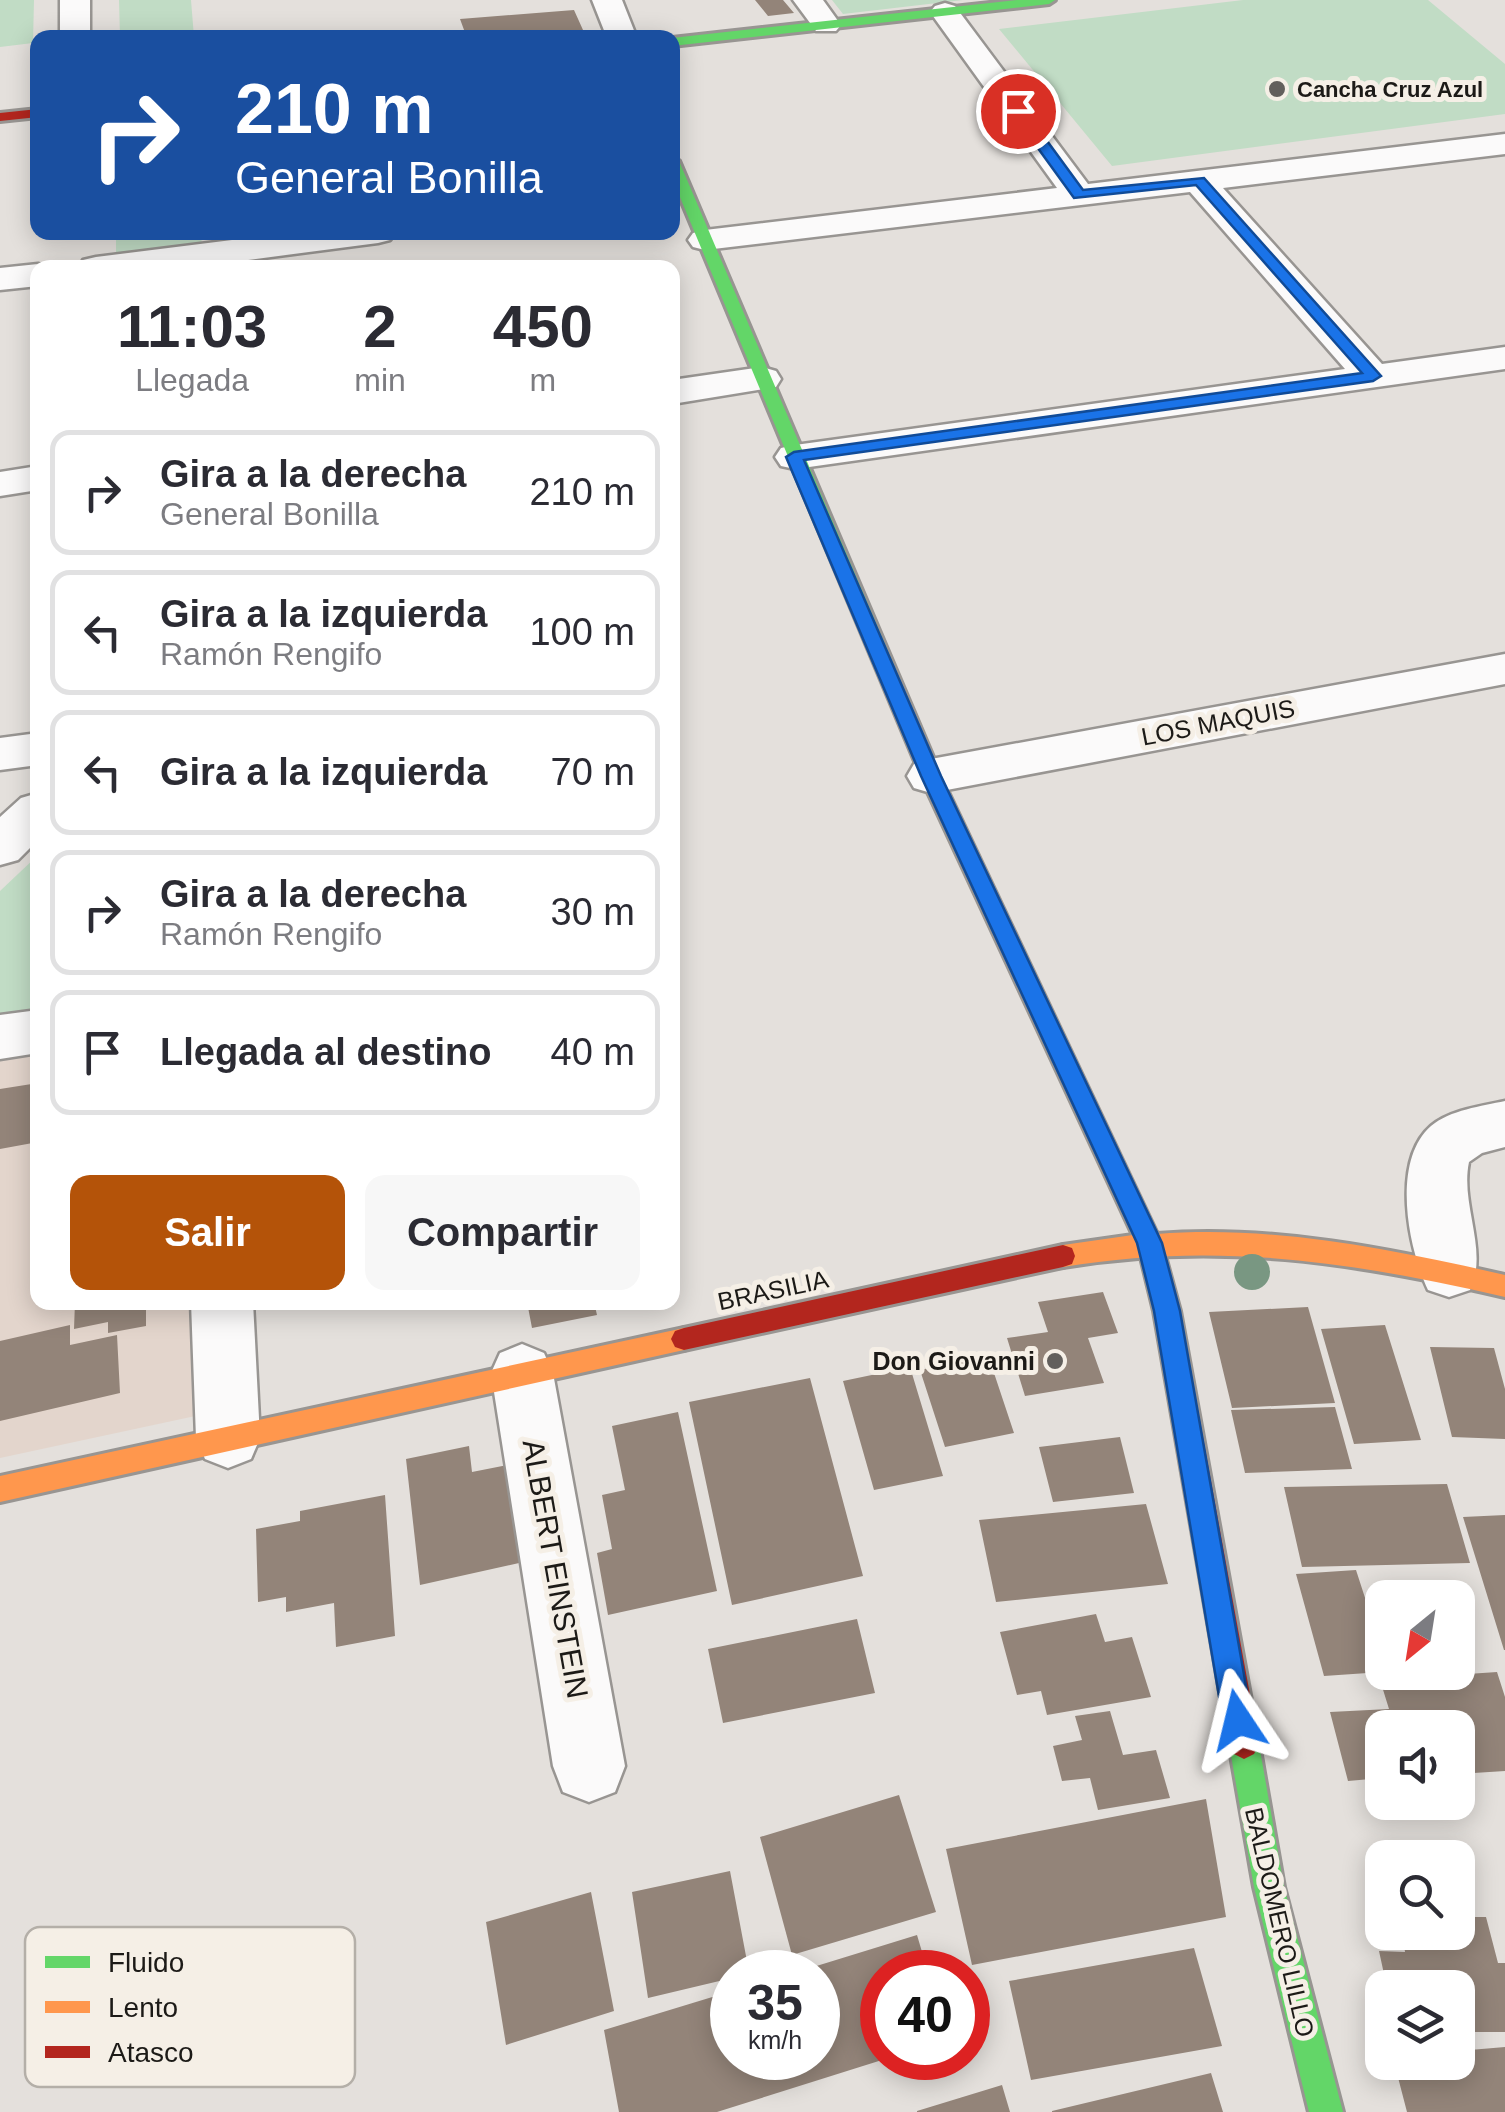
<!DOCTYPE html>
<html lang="es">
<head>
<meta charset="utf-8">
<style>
	body { margin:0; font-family:Arial,sans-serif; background:#f7f7f7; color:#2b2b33; height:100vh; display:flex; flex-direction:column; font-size:38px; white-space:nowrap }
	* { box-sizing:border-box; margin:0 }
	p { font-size:32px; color:#7c7c81 }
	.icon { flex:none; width:55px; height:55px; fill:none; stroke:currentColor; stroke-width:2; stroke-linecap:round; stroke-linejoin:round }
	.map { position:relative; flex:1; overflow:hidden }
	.side { position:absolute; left:30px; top:260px; width:650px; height:1050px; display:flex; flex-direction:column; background:#fff; border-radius:20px; box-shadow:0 5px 25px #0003 }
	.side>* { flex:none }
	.top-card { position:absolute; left:30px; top:30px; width:650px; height:210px; border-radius:20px; box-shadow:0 5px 25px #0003; background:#1a4fa0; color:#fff; overflow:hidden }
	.needle { width:65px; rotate:210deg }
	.fabs { position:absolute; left:1365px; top:1580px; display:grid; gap:20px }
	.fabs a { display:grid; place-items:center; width:110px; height:110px; border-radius:20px; background:#fff; box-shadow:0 5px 25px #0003; font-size:50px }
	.speed { position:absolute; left:710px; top:1950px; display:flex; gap:20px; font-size:50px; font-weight:700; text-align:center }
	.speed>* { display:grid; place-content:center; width:130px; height:130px; border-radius:50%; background:#fff; box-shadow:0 5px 25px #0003; line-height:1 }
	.speed small { font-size:25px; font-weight:400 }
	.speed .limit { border:15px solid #d22; background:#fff; color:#111 }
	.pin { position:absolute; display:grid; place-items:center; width:85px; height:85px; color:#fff; margin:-42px; border:5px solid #fff; border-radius:50%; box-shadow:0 2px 10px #0007 }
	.me { position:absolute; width:110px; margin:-55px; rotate:350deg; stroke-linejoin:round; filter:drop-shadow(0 0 8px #0008) }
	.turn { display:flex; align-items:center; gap:35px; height:210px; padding:0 40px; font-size:45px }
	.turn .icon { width:130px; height:130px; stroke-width:2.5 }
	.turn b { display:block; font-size:70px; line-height:85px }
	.eta { display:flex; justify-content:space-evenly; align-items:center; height:170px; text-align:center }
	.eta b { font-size:60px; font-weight:800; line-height:70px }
	.button { display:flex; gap:20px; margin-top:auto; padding:20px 40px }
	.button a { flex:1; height:115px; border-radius:20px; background:#b45309; color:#fff; font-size:40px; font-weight:800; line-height:115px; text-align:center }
	.button a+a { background:#f7f7f7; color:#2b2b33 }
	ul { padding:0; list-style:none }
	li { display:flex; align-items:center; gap:30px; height:125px; margin:0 20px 15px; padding:0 20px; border:5px solid #e1e1e2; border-radius:20px }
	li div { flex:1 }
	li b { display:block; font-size:38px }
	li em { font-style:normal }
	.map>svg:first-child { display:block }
	.education { fill:#e3d5cc }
	.green { fill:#c1dcc5 }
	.building { fill:#938479 }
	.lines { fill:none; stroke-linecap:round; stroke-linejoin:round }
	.street-casing { stroke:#989592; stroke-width:5 }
	.fast-casing { stroke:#989592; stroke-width:6 }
	.slow-casing { stroke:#989592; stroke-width:6 }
	.jam-casing { stroke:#989592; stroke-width:6 }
	.street { fill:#fbfafa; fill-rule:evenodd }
	.fast { fill:#63d668; fill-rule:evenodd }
	.slow { fill:#ff974d; fill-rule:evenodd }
	.jam { fill:#b3261e; fill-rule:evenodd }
	.tree { fill:#799782 }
	.route { fill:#1a73e8; stroke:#114b97; stroke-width:2.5 }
	.poi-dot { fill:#625f5c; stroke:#f5efe6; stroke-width:4 }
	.labels { text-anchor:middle; stroke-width:10; stroke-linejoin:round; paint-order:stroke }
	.far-poi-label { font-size:22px; font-weight:bold; fill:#1c1a17; stroke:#f5efe6; text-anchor:start }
	.street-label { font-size:25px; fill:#1c1a17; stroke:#f5efe6 }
	.poi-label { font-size:25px; font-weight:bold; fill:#1c1a17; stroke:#f5efe6; text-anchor:end }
	.near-street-label { font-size:30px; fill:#1c1a17; stroke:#f5efe6 }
	.key { fill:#f5efe6; stroke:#b4afa8; stroke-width:2.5 }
	.key-label { font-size:28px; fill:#1c1a17 }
</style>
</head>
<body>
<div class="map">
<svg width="1505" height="2112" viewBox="0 0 1505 2112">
	<rect width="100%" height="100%" fill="#e4e0dc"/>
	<path class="education" d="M37,1042L38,1302L194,1303L200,1415L0,1458V1049Z"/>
	<path class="green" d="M0,0H34L33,43L0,47Z
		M119,0H191L194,37H120Z
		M832,0H963L843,14Z
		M1243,0H1428L1505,64V114L1112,166L999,29Z
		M116,233H201L202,248L116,258Z
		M37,856V1012L0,1018V891Z"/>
	<path class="building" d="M755,0H783L794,13L768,16Z
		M574,10L583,30L518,38H467L460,19Z
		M38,1083V1142L0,1149V1089Z
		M1103,1292L1118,1333L1088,1338L1104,1383L1025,1396L1007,1338L1048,1332L1038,1302Z
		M75,1302H146V1326L108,1333V1322L74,1329Z
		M527,1302H594L597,1315L532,1328Z
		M1308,1307L1335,1403L1232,1408L1209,1312Z
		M70,1325V1345L117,1335L120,1393L0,1421V1341Z
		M1385,1325L1421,1440L1354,1444L1321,1329Z
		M1430,1347L1494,1348L1505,1389V1439L1452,1437Z
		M988,1355L1014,1433L945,1447L920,1370Z
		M910,1367L943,1476L874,1490L843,1381Z
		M810,1378L863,1576L732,1605L689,1402Z
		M1335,1407L1352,1469L1245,1473L1231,1410Z
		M678,1412L717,1591L608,1615L597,1553L612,1549L602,1495L625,1490L612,1426Z
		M1120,1437L1134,1493L1053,1502L1039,1447Z
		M469,1446L472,1472L513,1464L528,1561L420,1585L406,1459Z
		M1447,1484L1470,1563L1302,1567L1284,1487Z
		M385,1495L395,1636L336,1647L334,1603L286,1612V1597L258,1602L256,1529L300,1521V1511Z
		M1146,1504L1168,1584L996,1602L979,1520Z
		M1505,1515V1650H1504L1463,1517Z
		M1356,1570L1368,1607L1382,1605V1672L1324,1676L1296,1574Z
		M1096,1614L1105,1642L1132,1637L1151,1697L1047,1715L1041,1691L1017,1695L1000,1632Z
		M857,1619L875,1693L723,1723L708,1649Z
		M1497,1672L1505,1697V1771L1458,1774V1728H1382V1778L1348,1781L1330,1712L1389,1709L1380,1680Z
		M1110,1711L1123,1755L1156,1750L1170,1798L1098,1810L1090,1778L1062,1781L1053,1746L1082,1740L1075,1716Z
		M899,1795L936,1912L792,1955L760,1837Z
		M1206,1799L1226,1917L972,1965L946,1849Z
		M730,1871L749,1972H732V1978L648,1998L632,1892Z
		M591,1892L614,2011L506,2045L486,1922Z
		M1458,1917H1486L1498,1963H1505V2032H1458V1988H1387L1379,1951L1405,1952L1402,1932H1458Z
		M917,1935L928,1972H882V2060L717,2112H619L604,2030L732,1991V2058H818V1972H797Z
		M1194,1948L1222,2046L1031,2080L1009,1981Z
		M1505,2047V2112H1407L1394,2062H1458V2051Z
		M1211,2073L1223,2112H1052V2111Z
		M1002,2085L1010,2112H917V2111Z"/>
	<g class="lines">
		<g class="street-casing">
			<path id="street" d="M60,0H90V38H60Z
				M592,0H622L637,38H607Z
				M793,0H823L841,25L836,31H816Z
				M945,3L955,6L1088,184L1505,134V154L1223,188L1382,364L1505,347V369L795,469L781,466L775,457L781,448L795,445L1345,369L1190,192L705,250L693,247L688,240L693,233L705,230L1057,188L930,12L935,6Z
				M297,232L395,233L390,240L378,243L186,268H79L83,260L96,257Z
				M38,264L51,268H38V286L0,290V268Z
				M762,367L776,371L781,379L776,387L672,404V380Z
				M38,466V490L0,496V472Z
				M1505,654V684L931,793L914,788L907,776L914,764L931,759Z
				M38,733V765L0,770V738Z
				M38,793V840L18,860L0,865V817L21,798Z
				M38,1010V1053L0,1059V1015Z
				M1505,1101V1147L1482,1153L1469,1162C1460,1205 1489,1251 1470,1290L1449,1297L1428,1290C1408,1248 1391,1161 1431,1126C1450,1110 1482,1106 1505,1101Z
				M191,1302H253L260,1438L251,1459L228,1468L205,1459L196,1438Z
				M522,1344L544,1353L553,1373L625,1766L615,1792L589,1802L563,1792L553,1766L491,1373L500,1353Z"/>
		</g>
		<g class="fast-casing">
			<path id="fast" d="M1017,0H1055L1049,4L672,46V38Z
				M672,157L679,161L947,790L944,795H930L927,790L672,178Z
				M1244,1729L1254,1734L1259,1744L1284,1887L1343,2112H1309L1254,1887L1229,1744L1234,1734Z"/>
		</g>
		<g class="slow-casing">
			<path id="slow" d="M937,783L947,790L1157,1234C1274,1225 1391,1249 1505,1275V1297C1354,1262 1217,1241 1063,1267L1054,1264L1051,1256L1054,1248L1063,1245L1133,1235L927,790Z
				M684,1328L693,1331L697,1339L693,1347L684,1350L0,1502V1476Z"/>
		</g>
		<g class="jam-casing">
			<path id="jam" d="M38,109V117L0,121V113Z
				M1150,1234L1159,1238L1162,1245L1180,1311L1259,1744L1254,1754L1244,1759L1234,1754L1229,1744L1154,1311L1138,1245L1141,1238Z
				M1063,1245L1072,1248L1075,1256L1072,1264L1063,1267L684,1350L675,1347L671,1339L675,1331L684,1328Z"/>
		</g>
		<use href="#street" class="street"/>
		<use href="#fast" class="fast"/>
		<use href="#slow" class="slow"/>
		<use href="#jam" class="jam"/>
	</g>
	<circle class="tree" cx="1252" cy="1272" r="18"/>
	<path class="route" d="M1013,108H1023L1083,190L1204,178L1381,376L1373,381L804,460L941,776L1162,1243L1180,1311L1252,1720L1248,1730L1238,1735L1227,1730L1223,1720L1154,1311L1137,1243L921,776L786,457L794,452L1362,373L1196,185L1074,198L1011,111Z"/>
	<g class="poi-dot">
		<circle cx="1277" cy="89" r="10"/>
		<circle cx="1055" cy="1361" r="10"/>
	</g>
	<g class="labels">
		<g class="far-poi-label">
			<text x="1297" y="97">Cancha Cruz Azul</text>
		</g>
		<g class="street-label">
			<text transform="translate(1218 722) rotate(-11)" y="9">LOS MAQUIS</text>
			<text transform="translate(773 1290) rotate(-12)" y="9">BRASILIA</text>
			<text transform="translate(1280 1922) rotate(77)" y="9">BALDOMERO LILLO</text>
		</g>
		<g class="poi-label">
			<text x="1035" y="1370">Don Giovanni</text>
		</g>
		<g class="near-street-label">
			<text transform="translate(555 1569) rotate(80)" y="10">ALBERT EINSTEIN</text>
		</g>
	</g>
	<rect x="25" y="1927" width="330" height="160" rx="15" class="key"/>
	<rect x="45" y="1956" width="45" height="12" fill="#63d668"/>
	<rect x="45" y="2001" width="45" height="12" fill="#ff974d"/>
	<rect x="45" y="2046" width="45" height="12" fill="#b3261e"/>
	<g class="key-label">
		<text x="108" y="1972">Fluido</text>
		<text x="108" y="2017">Lento</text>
		<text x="108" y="2062">Atasco</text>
	</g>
</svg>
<div class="fabs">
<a><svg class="needle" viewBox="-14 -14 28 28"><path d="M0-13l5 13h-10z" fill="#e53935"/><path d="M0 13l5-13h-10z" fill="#7c7c81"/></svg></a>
<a><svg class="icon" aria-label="sound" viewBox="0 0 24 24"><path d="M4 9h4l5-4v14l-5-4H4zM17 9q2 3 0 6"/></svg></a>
<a><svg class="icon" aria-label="search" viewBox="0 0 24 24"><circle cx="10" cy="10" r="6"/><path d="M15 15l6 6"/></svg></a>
<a><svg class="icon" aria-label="layers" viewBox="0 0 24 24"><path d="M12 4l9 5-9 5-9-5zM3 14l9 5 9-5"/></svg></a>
</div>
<div class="speed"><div>35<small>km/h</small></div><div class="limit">40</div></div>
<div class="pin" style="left:1018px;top:111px;background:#d93025"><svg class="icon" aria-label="arrive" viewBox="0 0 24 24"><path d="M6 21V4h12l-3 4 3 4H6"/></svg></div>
<svg class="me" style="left:1238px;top:1720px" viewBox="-20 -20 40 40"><path d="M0-17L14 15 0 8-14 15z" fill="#1a73e8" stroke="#fff" stroke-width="4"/></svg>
<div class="top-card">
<div class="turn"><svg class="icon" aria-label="right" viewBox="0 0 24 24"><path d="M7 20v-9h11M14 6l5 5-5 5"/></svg><div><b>210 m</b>General Bonilla</div></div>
</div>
<section class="side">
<div class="eta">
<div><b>11:03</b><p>Llegada</p></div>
<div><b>2</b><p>min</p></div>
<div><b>450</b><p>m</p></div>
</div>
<ul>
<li><svg class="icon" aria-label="right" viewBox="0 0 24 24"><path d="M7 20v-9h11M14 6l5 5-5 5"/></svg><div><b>Gira a la derecha</b><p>General Bonilla</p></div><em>210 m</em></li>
<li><svg class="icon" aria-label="left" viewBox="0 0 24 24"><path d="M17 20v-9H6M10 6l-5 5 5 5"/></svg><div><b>Gira a la izquierda</b><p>Ramón Rengifo</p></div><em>100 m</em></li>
<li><svg class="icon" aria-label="left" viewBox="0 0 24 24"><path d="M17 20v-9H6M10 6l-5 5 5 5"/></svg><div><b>Gira a la izquierda</b></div><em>70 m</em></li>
<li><svg class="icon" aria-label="right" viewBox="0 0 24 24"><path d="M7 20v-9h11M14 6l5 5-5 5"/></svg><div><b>Gira a la derecha</b><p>Ramón Rengifo</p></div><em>30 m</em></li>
<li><svg class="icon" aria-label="arrive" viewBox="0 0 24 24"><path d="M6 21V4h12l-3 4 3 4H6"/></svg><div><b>Llegada al destino</b></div><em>40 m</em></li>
</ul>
<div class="button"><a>Salir</a><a>Compartir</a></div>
</section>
</div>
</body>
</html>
